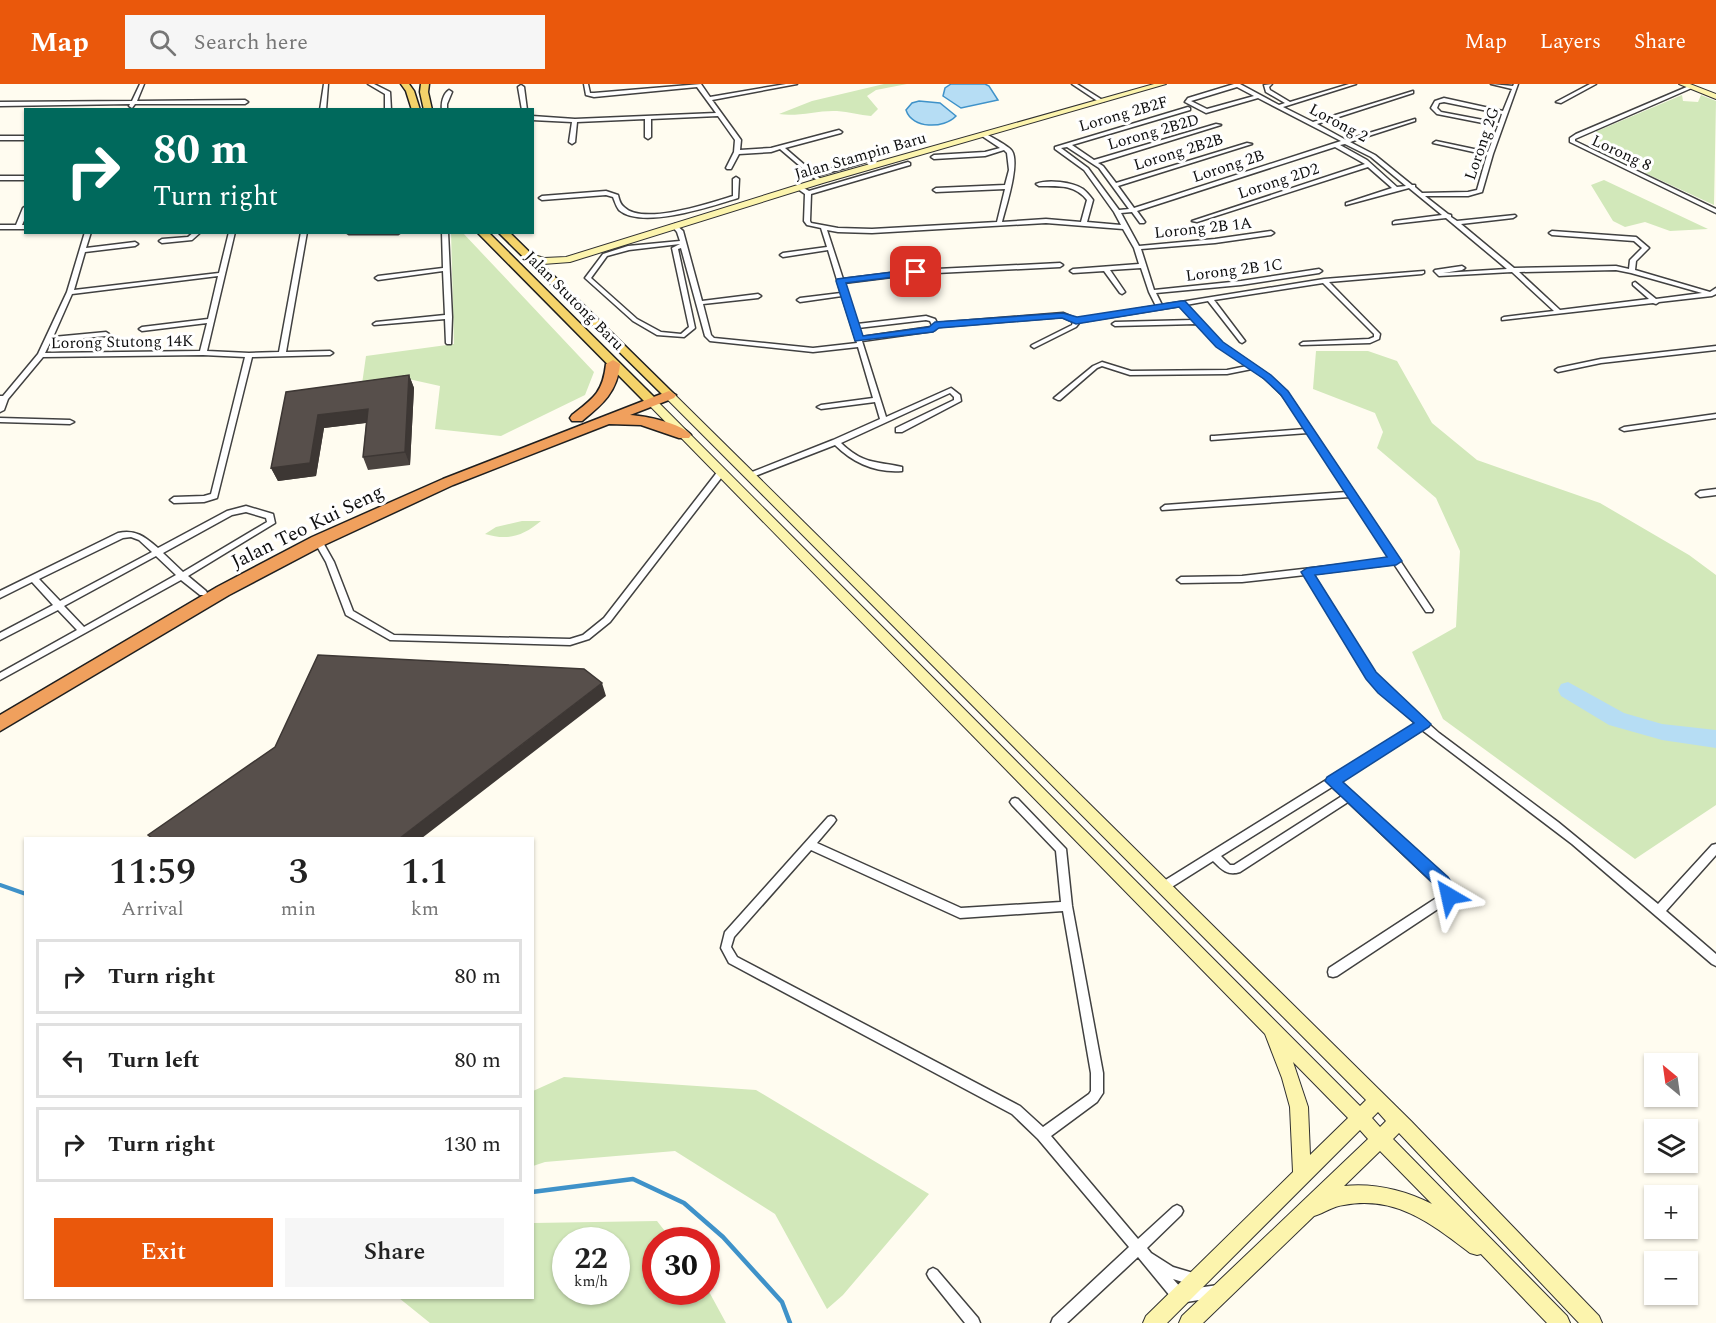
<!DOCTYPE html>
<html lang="en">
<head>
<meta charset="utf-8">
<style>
	body { margin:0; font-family:Spectral,serif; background:#f6f6f6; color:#222; height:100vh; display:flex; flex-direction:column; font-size:22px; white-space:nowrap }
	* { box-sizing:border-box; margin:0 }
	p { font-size:20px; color:#767676 }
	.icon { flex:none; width:33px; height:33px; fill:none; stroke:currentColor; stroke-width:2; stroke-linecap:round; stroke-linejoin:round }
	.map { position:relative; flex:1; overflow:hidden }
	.details { position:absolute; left:24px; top:753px; width:510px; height:462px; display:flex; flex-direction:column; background:#fff; border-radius:0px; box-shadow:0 2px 4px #0004 }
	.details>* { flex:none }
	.banner { position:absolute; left:24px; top:24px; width:510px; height:126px; border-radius:0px; box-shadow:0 2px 4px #0004; background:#00695c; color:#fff; overflow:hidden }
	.needle { width:39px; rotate:331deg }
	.buttons { position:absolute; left:1644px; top:969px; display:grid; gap:12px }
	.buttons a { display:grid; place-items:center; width:54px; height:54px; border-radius:0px; background:#fff; box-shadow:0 2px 4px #0004; font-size:30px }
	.speed { position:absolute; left:552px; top:1143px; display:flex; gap:12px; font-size:30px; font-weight:700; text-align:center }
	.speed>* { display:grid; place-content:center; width:78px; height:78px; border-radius:50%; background:#fff; box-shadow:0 2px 4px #0004; line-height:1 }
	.speed small { font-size:15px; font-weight:400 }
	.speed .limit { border:9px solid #d22; background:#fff; color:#111 }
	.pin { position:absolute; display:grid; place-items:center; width:51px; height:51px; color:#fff; margin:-26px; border-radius:12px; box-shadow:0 3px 9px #0006 }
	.me { position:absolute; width:66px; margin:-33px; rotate:324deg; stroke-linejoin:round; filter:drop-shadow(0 0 4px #0008) }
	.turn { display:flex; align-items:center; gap:21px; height:126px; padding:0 30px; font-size:27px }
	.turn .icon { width:78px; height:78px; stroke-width:2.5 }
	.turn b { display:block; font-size:42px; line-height:51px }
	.eta { display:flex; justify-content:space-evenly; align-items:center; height:102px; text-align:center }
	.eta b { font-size:36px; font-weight:600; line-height:42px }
	.primary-button { display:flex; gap:12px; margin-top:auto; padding:12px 30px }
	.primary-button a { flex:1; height:69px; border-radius:0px; background:#ea580c; color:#fff; font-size:24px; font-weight:600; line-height:69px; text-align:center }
	.primary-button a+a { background:#f6f6f6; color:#222 }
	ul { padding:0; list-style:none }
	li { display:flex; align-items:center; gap:18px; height:75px; margin:0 12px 9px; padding:0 18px; border:3px solid #e0e0e0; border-radius:0px }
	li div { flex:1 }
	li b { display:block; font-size:22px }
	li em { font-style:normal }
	header { display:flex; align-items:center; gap:36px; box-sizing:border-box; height:84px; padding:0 30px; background:#ea580c; color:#fff }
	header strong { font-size:28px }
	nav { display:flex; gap:33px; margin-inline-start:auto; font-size:21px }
	.search { width:420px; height:54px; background:#f6f6f6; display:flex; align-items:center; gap:15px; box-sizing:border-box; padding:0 21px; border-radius:0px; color:#767676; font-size:22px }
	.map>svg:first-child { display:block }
	.green { fill:#d2e8ba; fill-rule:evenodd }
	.water { fill:#b6ddf4; stroke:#3f92c9; stroke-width:1.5 }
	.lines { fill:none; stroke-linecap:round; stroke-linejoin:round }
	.stream-far1 { stroke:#3f92c9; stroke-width:4 }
	.stream { stroke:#3f92c9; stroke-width:4.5 }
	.river { fill:#b6ddf4; fill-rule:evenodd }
	.street-casing { stroke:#414141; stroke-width:3 }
	.secondary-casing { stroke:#303030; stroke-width:2 }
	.primary-casing { stroke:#1f1f1f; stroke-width:3 }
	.highway-casing { stroke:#1f1f1f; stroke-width:3 }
	.street { fill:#fff; fill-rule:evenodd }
	.secondary { fill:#fcf4ad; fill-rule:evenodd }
	.primary { fill:#f4d36a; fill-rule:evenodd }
	.highway { fill:#f0a05d; fill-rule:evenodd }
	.wall { fill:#4b4440 }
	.shaded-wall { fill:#3d3734 }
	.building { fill:#574f4b; stroke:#3d3734; stroke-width:1.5 }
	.route { fill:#1a73e8; stroke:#114b97; stroke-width:1.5 }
	.labels { text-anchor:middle; stroke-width:6; stroke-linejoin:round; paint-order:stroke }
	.far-street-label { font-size:16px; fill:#0e0e0e; stroke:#fff }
	.street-label { font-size:20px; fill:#0e0e0e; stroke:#fff }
</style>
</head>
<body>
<header>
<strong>Map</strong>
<div class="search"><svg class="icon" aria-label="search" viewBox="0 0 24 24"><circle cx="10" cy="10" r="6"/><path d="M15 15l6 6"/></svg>Search here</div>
<nav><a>Map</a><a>Layers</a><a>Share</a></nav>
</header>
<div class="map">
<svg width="1716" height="1239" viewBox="0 0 1716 1239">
	<rect width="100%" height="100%" fill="#fffcf0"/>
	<path class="green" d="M884,0H907L876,6L867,12L878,25L871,32C860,31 849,28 837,27C818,26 798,33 779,30L812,17Z
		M1682,11L1683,17L1698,18L1701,11L1716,17L1714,121L1645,89L1648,86L1634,81L1628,83L1590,64L1595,48Z
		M1604,96L1708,145L1670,147L1645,138L1625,143L1613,137L1591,101Z
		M451,148L463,149L594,288L585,311L501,352L435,345L440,302L404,294L362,300L366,272L454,260Z
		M1316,267H1368L1397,277L1432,339L1477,376L1600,419L1689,471L1716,491V721L1635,775L1443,635L1412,568L1456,543L1460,467L1436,414L1377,364L1383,348L1375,329L1313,305Z
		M522,437H541C523,452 508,457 485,450L496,443Z
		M564,993L756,1006L929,1110L843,1211L827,1225L775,1130L675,1067L545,1078L533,1082V1007Z
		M657,1137L672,1156H656V1208H706L707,1204L726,1239H430L399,1214H532L533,1139ZM616,1156V1208H566V1156Z"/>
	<path class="water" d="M951,0H985L989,2L998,16L961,24L943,12L945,4Z
		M919,17L940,19L956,32C944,45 912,45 906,26L912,19Z"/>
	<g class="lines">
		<path class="stream-far1" d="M0,801L26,810"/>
		<path class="stream" d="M532,1108L633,1095L684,1119L723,1153L782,1218L790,1239"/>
		<path class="river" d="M1568,598L1624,629L1662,640L1716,646V664L1662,656L1609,641L1561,612L1558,606L1561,600Z"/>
		<g class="street-casing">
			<path id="street" d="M140,0H144L137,17L245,16L248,18L245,20H135L132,24L129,22L130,20L0,22V18L132,17Z
				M324,0H328L326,26H320Z
				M368,0H374L390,8L391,26H385V10Z
				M584,0H588L590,9H594L701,0L710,13L786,0H797L712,16L741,56L740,66L771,64L839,46L842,48L841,49L785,64L814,89L863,76L866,78L817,92L823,97L820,99L780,65L771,68L739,70L731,85H727L726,84L734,68L735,56L718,32L651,35V53L648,55L645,53V35L577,38L575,58L572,60L569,58L572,38L532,36V32L575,35L716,29L697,3L594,13L586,11Z
				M1072,0H1077L1104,17L1099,18Z
				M1234,0H1240L1279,21L1285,19L1266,8L1264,1L1272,0L1269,3L1270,6L1290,18L1349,0H1356L1283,23L1313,38L1413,7V9L1317,40L1346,56L1415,35V37L1350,58L1375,71L1412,101H1415V103L1422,109L1468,108L1477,106L1487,71L1433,59L1436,57L1488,68L1498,42L1437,30L1431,24L1435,17L1444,14L1503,27L1512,5L1491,0L1513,2L1514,0H1518L1493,70L1482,108L1468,112H1425L1448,130L1451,131V133L1457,137L1515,131L1516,132L1513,134L1461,140L1514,184L1616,182L1629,185L1630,176L1642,164L1634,157L1552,151L1549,149L1552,147L1636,153L1649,164L1636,177L1635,186L1710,208L1716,204V210L1712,212L1659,218L1656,220L1653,219L1502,236V234L1504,233L1554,227L1512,188L1439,192L1434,187L1435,186L1462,182L1465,184L1462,186L1443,189L1507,185L1446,134L1393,140V138L1395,137L1442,131L1409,104L1346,121V119L1392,104L1368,83L1197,138L1192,137L1365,80L1335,63L1137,127L1145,138L1144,139H1140L1132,128L1121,129L1139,162L1215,155L1271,147L1274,149L1271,151L1215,159L1141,165L1154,206L1241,197L1319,185L1322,187L1319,189L1241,201L1156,209L1162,221L1324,195L1424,187V189L1422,190L1329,198L1380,250L1379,255L1370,259L1301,261L1300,260L1303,258L1369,255L1374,253V250L1323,199L1214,216L1245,257L1242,259L1240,258L1208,217L1186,221L1221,259L1270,292L1287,308L1433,526L1432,528H1426L1394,480L1313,490L1374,589L1394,609L1439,649L1558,738L1658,820L1712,761L1716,760V771L1666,827L1716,870V882L1712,880L1572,760L1422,646L1339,698L1454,805L1455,808L1450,817L1337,892L1333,893L1329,892L1328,888L1329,884L1444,809L1348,718L1240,788C1227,792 1221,785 1213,777L1167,806L1163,807L1159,806L1158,803L1159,800L1416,640L1388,614L1368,593L1305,491L1242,498L1181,499L1177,496L1181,493L1242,492L1391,475L1350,413L1162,426L1161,424L1165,421L1347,408L1308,349L1211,356V352H1214L1305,345C1288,318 1279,303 1252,285L1227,290L1130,291L1102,282L1097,284L1060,316H1058L1054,314L1093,282L1102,278L1131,287L1227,286L1247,282L1217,261L1197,240L1115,242L1112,240L1115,238L1193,236L1180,222L1080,238L1076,243L1034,264L1031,262L1032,261L1072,241L1073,238L1062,233L937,243L935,246L933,247L862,257L886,333L951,304L960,311L961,317L902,348H896V344L954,316V313L950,309L841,359C863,380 874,377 902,383V387C876,389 853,379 835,361L750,394L746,392L747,390L833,356L880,335L875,318L821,325L817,323L821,321L873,314L858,263L813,268L710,257L705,252L681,164L678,165L695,244L684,253L657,251L633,237L585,194L603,170L628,162L680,157L677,148L672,142L675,140L683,147L702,217L758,210L761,212L758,214L703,220L711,251L714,254L813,264L857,259L842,212L800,218L797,216L800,214L841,209L828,166L783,173L780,171L783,169L827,163L821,144L807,141L804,137L805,110L798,105V103H802L809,107L908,78L910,79V81L811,110L810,137L811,139L838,144L872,145L997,138L1005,105L936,108L933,106L936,104L1005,101L1009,86L1007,69L1004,66L985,72L934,75L931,73L934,71L985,68L1000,64L982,52V50L984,49C990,52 1010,63 1012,67C1020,80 1006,122 1002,138L1046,135L1081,138L1087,116C1075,100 1057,102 1039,102L1036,100C1048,95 1072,98 1083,105C1087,108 1090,112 1093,116L1087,138L1121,141L1114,128L1084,86L1055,65V63L1188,23L1190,24V26L1072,61L1094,76L1216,40L1221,41L1098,79L1103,82L1116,99L1247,59L1252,60L1118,102L1134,124L1341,57L1258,14L1206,29L1185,18L1188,14ZM1237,3L1254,12L1207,25L1191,17ZM1444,18L1502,30L1499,39L1441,28L1437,24L1439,19ZM1345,60L1371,73L1406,102L1397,103L1367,76L1340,61ZM1067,63L1099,84L1129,125L1119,126L1088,84L1061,64ZM1046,139L1123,145L1134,164L1139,180L1073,185L1070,187L1073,189L1104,187L1120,209L1122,210L1125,208L1110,186L1141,184L1149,208L1156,222L1077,235L1063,229L937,239L935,235L926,232L857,240L844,199L916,190L1060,183L1063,181L1060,179L916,186L843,195L827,146L838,148L872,149ZM680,160L672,164L689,243L681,250L661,248L637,235L591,194L607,172L629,166ZM1616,186L1631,189L1702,209L1656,215L1635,198L1633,199V201L1649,215L1560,226L1519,188ZM926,236L930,237L932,241L931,243L861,253L858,244ZM1332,703L1342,712L1234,781H1230L1221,772Z
				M1590,0H1596L1561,19L1556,18Z
				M521,1L524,3L527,26H522L518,3Z
				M1689,2L1694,3L1575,55V57L1716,125V129L1570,58V54L1576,50Z
				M449,6L452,8L447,20V26H442C441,19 443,10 449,6Z
				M0,52H26V56H0Z
				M0,92H26V96H0Z
				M736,93L739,95L738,114C712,122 642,146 619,126C616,122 615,118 613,113L606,111L542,116L539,114L542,112L606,107L618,111C619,115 620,120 624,123C643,142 710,119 733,112V95Z
				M26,122V132L22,141H26V145H0V141H16L23,124Z
				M85,148H91L86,164L135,158L138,160L135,162L85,168L74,206L219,189L229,148H235L207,267L249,269L279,268L301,148H307L286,268L330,267L333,269L330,271L252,273L217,414L204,418L174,419L170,416L174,413L204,412L211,410L245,273L203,271L43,273L8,315L4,326L0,328V312H3L38,270L67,208ZM218,192L208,235L142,243L139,245L142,247L207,239L200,267L45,269L51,257L106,252L109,250L106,248L53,253L72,210Z
				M194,148H201L192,156L162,159L159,157L162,155L188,153Z
				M346,148H401L398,150H349Z
				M442,148H448L452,233L451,260H447L446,259L445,235L374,241L373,240L376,238L445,231L443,187L378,196L375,194L378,192L443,184Z
				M1716,262V266L1601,279L1558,288L1555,286L1558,284L1601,275Z
				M1716,330V334L1624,347L1620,345L1624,343Z
				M0,334L70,336L74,338L70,340L0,338Z
				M718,387H721L725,389L610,538L589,555L570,561L390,556L346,531L326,478L314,457L318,454L321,455L334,478L353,527L394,551L570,555L583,551L604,534Z
				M1716,405V411L1700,413L1696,410L1700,407Z
				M246,422L273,430L275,439L188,492L206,507L207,509L206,511H200L181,496L0,596V589L77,546L58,526L0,556V549L53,521L32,498L0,514V507L118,449C136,445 145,453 158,464L227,427ZM246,428L266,434L267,438L183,488L163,469L232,431ZM131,453L139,456L152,468L60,517L39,495L123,454ZM156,472L176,491L84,543L64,522Z
				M1015,714L1018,715L1066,765L1072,822L1103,989V1009L1097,1018L1051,1052L1138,1155L1173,1123L1177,1121L1181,1123L1183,1127L1181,1131L1147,1164L1151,1169L1173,1183L1200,1191L1201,1196L1200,1201L1195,1202L1173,1195L1183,1206L1218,1201L1223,1202L1224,1207L1223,1212L1218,1213L1180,1219L1175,1218L1138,1173L1067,1239H1051L1053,1234L1129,1163L1038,1055L1012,1030L729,879L721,864L725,848L828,733L831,732L834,733L836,736L834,739L817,759L961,824L1061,818L1056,767L1012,721L1010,718L1012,715ZM811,766L960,834L1063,827L1091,989V1007L1089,1010L1043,1043L1020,1022L737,873L731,863L734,853Z
				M933,1184L937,1186L978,1234L980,1239H965L929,1194L927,1190L929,1186Z"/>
		</g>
		<g class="secondary-casing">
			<path id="secondary" d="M1154,0H1166L823,99L570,178L543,180L523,172L528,169L544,174L566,173L817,95Z
				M1679,0H1690L1716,10V15Z
				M669,308L673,309L1411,1037L1599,1232L1602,1239H1579L1399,1049L1393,1055L1567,1232L1570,1239H1547L1481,1170L1477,1171L1470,1169C1432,1140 1396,1111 1344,1121C1333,1122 1324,1129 1314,1132L1203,1239H1179L1182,1232L1368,1055L1360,1046L1167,1239H1143L1146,1232L1293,1088L1290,1023L1282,994L1265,950L647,319V315H655L1360,1022L1366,1016L665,313L664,311ZM1293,978L1348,1034L1310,1071L1308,1023ZM1378,1028L1386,1037L1380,1043L1372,1034ZM1380,1067L1432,1120C1404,1106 1375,1099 1344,1102Z"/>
		</g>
		<g class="primary-casing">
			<path id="primary" d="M401,0H409L414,7L420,26H412L406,7Z
				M421,0H429L428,8L432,26H424L420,8Z
				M477,148H488L655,314V320H647Z
				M498,148H509L673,309V313H665Z"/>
		</g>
		<g class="highway-casing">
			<path id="highway" d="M613,276L620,280C617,308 603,320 582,337H572L570,334L572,331C594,314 603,308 606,280Z
				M669,307L676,311L674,314L630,331C646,332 681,339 691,351L689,354H679L641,341L609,340L453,401L324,461L229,511L0,647V631L217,503L312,453L443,395Z"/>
		</g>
		<use href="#street" class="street"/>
		<use href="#secondary" class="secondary"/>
		<use href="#primary" class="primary"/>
		<use href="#highway" class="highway"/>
	</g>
	<path class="wall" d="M409,291L414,304L410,381L368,386L363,373L366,339L324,344L316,392L278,397L271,384L286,308Z"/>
	<path class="shaded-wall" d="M409,291L414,304L410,381L405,368Z
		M368,325L373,338L324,344L316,392L278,397L271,384L318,331Z
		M602,599L606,612L422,754H400Z"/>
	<path class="building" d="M409,291L405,368L363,373L368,325L318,331L310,379L271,384L286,308Z
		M318,571L584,585L602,599L400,754H152L148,751L275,663Z"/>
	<path class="route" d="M916,185L919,186V190L846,199L863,252L929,243L935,238L1063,229L1077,233L1181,217H1185L1223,258L1271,291L1288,307L1402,477L1396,481L1315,491L1376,588L1431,640L1429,643L1343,698L1448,793L1458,808L1455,817L1449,819L1444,817L1437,803L1325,697L1327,693L1414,639L1378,609L1366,595L1301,488L1307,484L1387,473L1281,311L1264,295L1216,263L1179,223L1076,240L1062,234L939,244L933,248L855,257L836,197L837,195Z"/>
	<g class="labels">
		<g class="far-street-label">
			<text transform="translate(1123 29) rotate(-16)" y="6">Lorong 2B2F</text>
			<text transform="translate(1339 38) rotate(28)" y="6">Lorong 2</text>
			<text transform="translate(1153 47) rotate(-16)" y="6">Lorong 2B2D</text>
			<text transform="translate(1481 59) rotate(-71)" y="6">Lorong 2G</text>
			<text transform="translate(1178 67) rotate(-17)" y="6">Lorong 2B2B</text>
			<text transform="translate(1622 68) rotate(25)" y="6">Lorong 8</text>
			<text transform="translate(860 71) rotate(-16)" y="6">Jalan Stampin Baru</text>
			<text transform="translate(1228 81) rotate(-18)" y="6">Lorong 2B</text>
			<text transform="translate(1278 96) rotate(-18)" y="6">Lorong 2D2</text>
			<text transform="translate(1203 143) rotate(-6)" y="6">Lorong 2B 1A</text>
			<text transform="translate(1234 185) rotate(-7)" y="6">Lorong 2B 1C</text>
			<text transform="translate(575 216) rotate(45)" y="6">Jalan Stutong Baru</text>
			<text transform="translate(122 257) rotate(-1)" y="6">Lorong Stutong 14K</text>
		</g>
		<g class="street-label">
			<text transform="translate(307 442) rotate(-26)" y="7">Jalan Teo Kui Seng</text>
		</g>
	</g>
</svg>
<div class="buttons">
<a><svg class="needle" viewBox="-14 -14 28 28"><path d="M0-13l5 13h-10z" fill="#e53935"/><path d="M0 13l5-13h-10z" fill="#767676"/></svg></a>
<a><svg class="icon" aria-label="layers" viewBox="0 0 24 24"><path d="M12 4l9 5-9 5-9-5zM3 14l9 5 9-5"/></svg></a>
<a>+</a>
<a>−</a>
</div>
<div class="speed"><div>22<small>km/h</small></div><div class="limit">30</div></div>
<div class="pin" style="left:916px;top:188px;background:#d93025"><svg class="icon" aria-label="arrive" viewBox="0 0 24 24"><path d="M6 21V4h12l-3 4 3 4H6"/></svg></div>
<svg class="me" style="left:1449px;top:812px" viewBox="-20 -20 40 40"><path d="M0-17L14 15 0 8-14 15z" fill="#1a73e8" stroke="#fff" stroke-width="4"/></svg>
<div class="banner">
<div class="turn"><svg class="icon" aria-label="right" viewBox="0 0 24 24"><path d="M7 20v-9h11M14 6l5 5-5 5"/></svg><div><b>80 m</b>Turn right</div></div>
</div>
<section class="details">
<div class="eta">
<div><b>11:59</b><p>Arrival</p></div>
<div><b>3</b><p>min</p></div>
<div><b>1.1</b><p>km</p></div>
</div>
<ul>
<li><svg class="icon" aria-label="right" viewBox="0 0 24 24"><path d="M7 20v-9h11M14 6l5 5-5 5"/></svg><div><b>Turn right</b></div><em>80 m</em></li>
<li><svg class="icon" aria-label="left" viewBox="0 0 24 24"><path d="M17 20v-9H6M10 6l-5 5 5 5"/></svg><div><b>Turn left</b></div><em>80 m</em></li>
<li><svg class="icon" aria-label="right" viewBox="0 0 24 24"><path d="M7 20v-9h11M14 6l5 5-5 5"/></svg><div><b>Turn right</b></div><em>130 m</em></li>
</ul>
<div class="primary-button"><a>Exit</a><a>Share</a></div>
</section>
</div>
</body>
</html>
